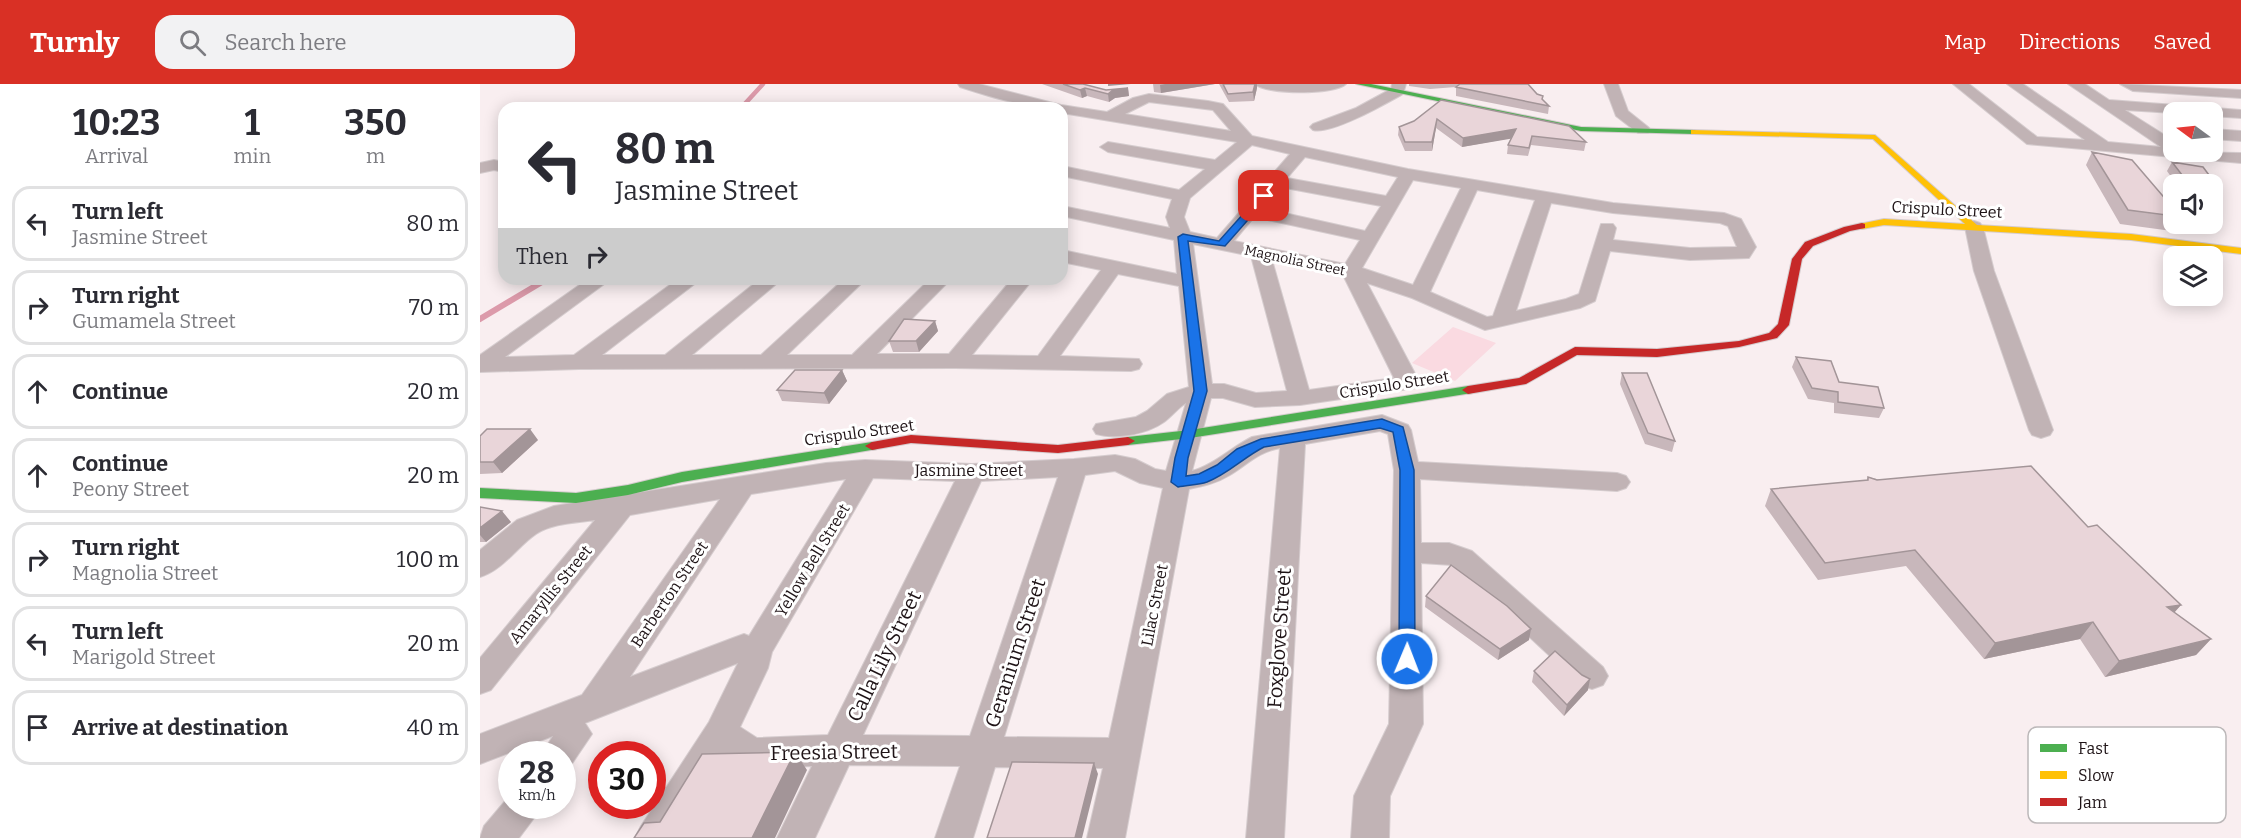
<!DOCTYPE html>
<html lang="en">
<head>
<meta charset="utf-8">
<style>
	body { margin:0; font-family:Bitter,serif; background:#f2f2f3; color:#2b2b33; height:100vh; display:flex; flex-direction:column; font-size:22px; white-space:nowrap }
	* { box-sizing:border-box; margin:0 }
	p { font-size:20px; color:#7c7c81 }
	.icon { flex:none; width:33px; height:33px; fill:none; stroke:currentColor; stroke-width:2; stroke-linecap:round; stroke-linejoin:round }
	.map { position:relative; flex:1; overflow:hidden }
	.details { display:flex; flex-direction:column; background:#fff; width:480px }
	.details>* { flex:none }
	.hud { position:absolute; left:18px; top:18px; width:570px; height:183px; border-radius:18px; box-shadow:0 3px 15px #0003; background:#fff; color:#2b2b33; overflow:hidden }
	.needle { width:39px; rotate:285deg }
	.tools { position:absolute; left:1683px; top:18px; display:grid; gap:12px }
	.tools a { display:grid; place-items:center; width:60px; height:60px; border-radius:12px; background:#fff; box-shadow:0 3px 15px #0003; font-size:30px }
	.speed { position:absolute; left:18px; top:657px; display:flex; gap:12px; font-size:30px; font-weight:700; text-align:center }
	.speed>* { display:grid; place-content:center; width:78px; height:78px; border-radius:50%; background:#fff; box-shadow:0 3px 15px #0003; line-height:1 }
	.speed small { font-size:15px; font-weight:400 }
	.speed .limit { border:9px solid #d22; background:#fff; color:#111 }
	.pin { position:absolute; display:grid; place-items:center; width:51px; height:51px; color:#fff; margin:-26px; border-radius:12px; box-shadow:0 3px 9px #0006 }
	.me { position:absolute; width:66px; margin:-33px; rotate:1deg; stroke-linejoin:round; filter:drop-shadow(0 0 4px #0008) }
	.turn { display:flex; align-items:center; gap:21px; height:126px; padding:0 18px; font-size:27px }
	.turn .icon { width:78px; height:78px; stroke-width:2.5 }
	.turn b { display:block; font-size:42px; line-height:51px }
	.then { display:flex; align-items:center; height:57px; padding:0 18px; background:#0003; gap:12px; font-size:22px }
	.eta { display:flex; justify-content:space-evenly; align-items:center; height:102px; text-align:center }
	.eta b { font-size:36px; font-weight:700; line-height:42px }
	ul { padding:0; list-style:none }
	li { display:flex; align-items:center; gap:18px; height:75px; margin:0 12px 9px; padding:0 6px; border:3px solid #e1e1e2; border-radius:18px }
	li div { flex:1 }
	li b { display:block; font-size:22px }
	li em { font-style:normal }
	header { display:flex; align-items:center; gap:36px; box-sizing:border-box; height:84px; padding:0 30px; background:#d93025; color:#fff }
	header strong { font-size:28px }
	nav { display:flex; gap:33px; margin-inline-start:auto; font-size:21px }
	.search { width:420px; height:54px; background:#f2f2f3; display:flex; align-items:center; gap:15px; box-sizing:border-box; padding:0 21px; border-radius:18px; color:#7c7c81; font-size:22px }
	main { display:flex; flex:1; min-height:0 }
	.map>svg:first-child { display:block }
	.green { fill:#fadae1 }
	.lines { fill:none; stroke-linecap:round; stroke-linejoin:round }
	.stream-far1 { stroke:#dc9aaa; stroke-width:4.5 }
	.stream { stroke:#dc9aaa; stroke-width:6 }
	.street-casing { stroke:#d5ccce; stroke-width:2 }
	.fast-casing { stroke:#d5ccce; stroke-width:2 }
	.slow-casing { stroke:#d5ccce; stroke-width:2 }
	.jam-casing { stroke:#d5ccce; stroke-width:2 }
	.street { fill:#c1b3b5; fill-rule:evenodd }
	.fast { fill:#4caf50; fill-rule:evenodd }
	.slow { fill:#ffc107; fill-rule:evenodd }
	.jam { fill:#c62828; fill-rule:evenodd }
	.wall { fill:#c8b7bb }
	.shaded-wall { fill:#a39598 }
	.building { fill:#e9d5d9; stroke:#a39598; stroke-width:1.5 }
	.route { fill:#1a73e8; stroke:#114b97; stroke-width:1.5 }
	.labels { text-anchor:middle; stroke-width:6; stroke-linejoin:round; paint-order:stroke }
	.far-street-label { font-size:14px; fill:#1e1316; stroke:#fff }
	.street-label { font-size:16px; fill:#1e1316; stroke:#fff }
	.near-street-label { font-size:20px; fill:#1e1316; stroke:#fff }
	.key { fill:#fff; stroke:#bcb8b9; stroke-width:1.5 }
	.key-label { font-size:16px; fill:#1e1316 }
</style>
</head>
<body>
<header>
<strong>Turnly</strong>
<div class="search"><svg class="icon" aria-label="search" viewBox="0 0 24 24"><circle cx="10" cy="10" r="6"/><path d="M15 15l6 6"/></svg>Search here</div>
<nav><a>Map</a><a>Directions</a><a>Saved</a></nav>
</header>
<main>
<section class="details">
<div class="eta">
<div><b>10:23</b><p>Arrival</p></div>
<div><b>1</b><p>min</p></div>
<div><b>350</b><p>m</p></div>
</div>
<ul>
<li><svg class="icon" aria-label="left" viewBox="0 0 24 24"><path d="M17 20v-9H6M10 6l-5 5 5 5"/></svg><div><b>Turn left</b><p>Jasmine Street</p></div><em>80 m</em></li>
<li><svg class="icon" aria-label="right" viewBox="0 0 24 24"><path d="M7 20v-9h11M14 6l5 5-5 5"/></svg><div><b>Turn right</b><p>Gumamela Street</p></div><em>70 m</em></li>
<li><svg class="icon" aria-label="ahead" viewBox="0 0 24 24"><path d="M12 20V5M6 11l6-6 6 6"/></svg><div><b>Continue</b></div><em>20 m</em></li>
<li><svg class="icon" aria-label="ahead" viewBox="0 0 24 24"><path d="M12 20V5M6 11l6-6 6 6"/></svg><div><b>Continue</b><p>Peony Street</p></div><em>20 m</em></li>
<li><svg class="icon" aria-label="right" viewBox="0 0 24 24"><path d="M7 20v-9h11M14 6l5 5-5 5"/></svg><div><b>Turn right</b><p>Magnolia Street</p></div><em>100 m</em></li>
<li><svg class="icon" aria-label="left" viewBox="0 0 24 24"><path d="M17 20v-9H6M10 6l-5 5 5 5"/></svg><div><b>Turn left</b><p>Marigold Street</p></div><em>20 m</em></li>
<li><svg class="icon" aria-label="arrive" viewBox="0 0 24 24"><path d="M6 21V4h12l-3 4 3 4H6"/></svg><div><b>Arrive at destination</b></div><em>40 m</em></li>
</ul>
</section>
<div class="map">
<svg width="1761" height="754" viewBox="0 0 1761 754">
	<rect width="100%" height="100%" fill="#f9eef0"/>
	<path class="green" d="M973,243L1016,259L975,297L932,279Z"/>
	<g class="lines">
		<path class="stream-far1" d="M261,24L283,0"/>
		<path class="stream" d="M0,235L67,195"/>
		<g class="street-casing">
			<path id="street" d="M478,0H499L581,21L627,28L653,14L669,10L728,17L743,20L772,52L928,85L1133,119L1244,129L1261,135L1276,163L1269,174L1210,176L1130,167L1115,217L1100,224L1005,246L932,214L887,199L940,299L936,304L820,321L775,323L743,314H731L712,387C732,382 752,363 772,353L902,331L928,341L931,346L938,378L1137,389L1146,392L1150,398L1146,404L1137,407L940,395L941,459H969L992,467L1123,583L1128,592L1123,601L1112,605L1101,601L972,481L941,479L943,640L910,712L909,754H871L874,712L909,640L914,386L908,350L900,347L825,360L804,754H766L800,364C778,368 768,380 750,391C737,399 724,402 709,405L645,754H607L623,684L515,683L493,754H455L480,682L369,681L335,754H297L332,682L271,685L259,681L245,671L195,754H155L161,742L229,638L258,579L105,639L112,650L91,681L82,684V670H62L73,652L0,680V650L102,611L240,415L150,431L11,606L0,610V574L115,436C96,439 73,439 56,450C37,463 23,486 0,493V466L37,436L74,422L346,379L385,376L492,380L594,375L635,371L655,375L675,385L686,387L706,319C698,324 692,332 684,338C667,350 636,356 616,350L613,345L616,340L656,333L667,327L687,310L709,303L699,202L638,190L580,272L659,275L662,280L659,285L651,287L475,284L99,285L0,288V271L108,195H131L25,273L94,271L198,195H221L122,271H185L280,195H302L212,271H281L364,195H386L307,271H372L450,195H471L397,270H469L532,195H553L492,271L558,272L621,186L582,178V166L697,190L694,156L582,132V122L690,144L686,133L692,115L582,92V82L699,106L725,85L628,68L620,63L628,58L735,76L757,58L582,29V24C546,24 514,14 480,3ZM669,18L733,26L751,47L645,30ZM772,61L810,70L737,154L710,148L704,133L710,114ZM825,73L918,93L906,112L807,94ZM933,96L981,104L933,201L882,184ZM800,103L901,122L885,147L782,124ZM997,106L1055,116L1013,232L1007,233L950,208ZM1071,119L1133,129L1240,139L1248,142L1257,163L1210,164L1133,156L1136,144L1133,140H1121L1099,210L1086,215L1036,227ZM774,133L880,156L865,180L754,157ZM713,160L771,172L807,307L776,309L744,300H732ZM792,176L863,191L914,294L829,306ZM635,387L660,399L683,404L629,654L524,653L605,391ZM578,393L490,652L383,651L501,397ZM393,394L475,397L348,651L277,654L260,643L288,584L292,568ZM366,395L269,552L264,550L253,554L150,593L271,410Z
				M775,0H866C855,11 786,11 775,0Z
				M912,0H926L923,10C905,20 851,51 833,46L830,43L833,40L876,24L911,5Z
				M1124,0H1138L1148,27L1168,43L1171,46L1168,49H1158L1136,32Z
				M1473,0H1489L1557,53L1605,56L1527,0H1543L1628,58L1681,63L1588,0H1605L1629,16L1761,26V34L1732,32V28L1694,29L1645,26L1694,57V68L1761,69V79L1547,60Z
				M1640,0L1761,6V14L1653,7Z
				M1732,45L1761,47V57L1732,55Z
				M14,76L24,78V88L14,86L0,89V79Z
				M1494,137L1500,139L1503,143L1514,187L1573,346L1570,351L1561,354L1552,351L1549,346L1494,187L1485,143L1488,139Z
				M32,709V722H59L54,734L39,754H0L4,742Z"/>
		</g>
		<g class="fast-casing">
			<path id="fast" d="M876,0H891L1101,43L1214,46L1218,48L1214,50L1101,47Z
				M988,302L992,303L994,306L992,309L710,354L648,361L641,357L648,353L710,346Z
				M392,358L397,359L399,362L397,365L202,398L148,411L96,419L0,414V404L96,409L148,401L202,388Z"/>
		</g>
		<g class="slow-casing">
			<path id="slow" d="M1211,46L1395,51L1497,141L1651,150L1761,164V170L1651,156L1404,141L1382,145L1379,144V140L1404,135L1485,140L1393,55L1214,50H1211Z"/>
		</g>
		<g class="jam-casing">
			<path id="jam" d="M1382,139L1385,140V144L1370,147L1333,162L1322,175L1309,241L1297,254L1259,263L1177,273L1097,271L1046,300L988,310L982,306L988,302L1039,294L1095,263L1177,265L1259,257L1289,249L1298,240L1312,175L1325,158L1364,143Z
				M431,351L578,361L648,353L655,357L648,361L578,369L431,359L392,366L385,362L392,358Z"/>
		</g>
		<use href="#street" class="street"/>
		<use href="#fast" class="fast"/>
		<use href="#slow" class="slow"/>
		<use href="#jam" class="jam"/>
	</g>
	<path class="wall" d="M562,0H603L626,6L648,4L649,12L635,14L629,18L607,12L602,14Z
		M673,0H735L681,9L674,8Z
		M739,0H777V4L774,17L749,18Z
		M929,0H1048L1069,22L1068,30L976,12V3L950,5L929,2Z
		M961,16L1106,58L1104,67L1051,61L1048,72L1027,70L1028,61L1031,54L982,63L956,44L952,67H925L918,51L919,43L934,37Z
		M1612,68L1694,125V140H1696L1692,147L1640,140L1606,81Z
		M1692,78L1723,83L1741,107L1735,117L1732,116V100H1696L1687,87Z
		M455,237L458,247L439,268H413L409,257Z
		M1316,273L1404,324L1399,334L1354,329V319L1328,315L1312,283Z
		M362,286L367,297L349,320L302,317L297,306Z
		M1142,289L1195,357L1192,368L1165,360L1140,300Z
		M0,352L58,356L22,389L0,390Z
		M1388,393L1608,443L1701,521L1694,528L1731,555L1716,571L1625,593L1600,555L1504,575L1426,482L1338,496L1285,422L1291,405L1386,397Z
		M0,423L31,438L6,458H0Z
		M946,512L1049,556L1018,576L945,523Z
		M1054,587L1108,606L1084,632L1052,598Z"/>
	<path class="shaded-wall" d="M628,0H651L628,2Z
		M685,0H735L681,9L680,1Z
		M775,0H777V4L774,17L773,8Z
		M605,4L607,12L602,14L600,6Z
		M648,4L649,12L635,14L629,18L628,10L633,6Z
		M957,35L956,44L952,67V58Z
		M1036,45L1035,54L982,63L983,54Z
		M455,237L458,247L439,268L436,257Z
		M362,286L367,297L349,320L344,309Z
		M50,345L58,356L22,389L13,378Z
		M22,427L31,438L6,458L0,451V444Z
		M1701,521L1687,537V523Z
		M1613,538L1600,555L1504,575L1515,559Z
		M1051,545L1049,556L1018,576L1020,565Z
		M1731,555L1716,571L1625,593L1639,577Z
		M1110,595L1108,606L1084,632L1087,621Z
		M315,668L327,686L295,754H272Z
		M614,679L618,690L602,754H595Z"/>
	<path class="building" d="M583,0H603L626,6L648,4L633,6L628,10L605,4L600,6Z
		M743,0H775L773,8L748,10Z
		M980,0H1048L1057,10L1063,12L1062,15L1069,22L976,3Z
		M961,16L1089,42L1106,58L1052,52L1049,64L1028,61L1036,45L983,54L957,35L952,58H925L919,43L934,37Z
		M1612,68L1652,76L1694,125V132L1648,126Z
		M1692,78L1723,83L1741,107L1732,106V100H1709Z
		M424,235L455,237L436,257H409Z
		M1316,273L1351,277L1359,298L1398,303L1404,324L1358,318V308L1332,304Z
		M315,286H362L344,309L297,306Z
		M1142,289H1167L1195,357L1168,349Z
		M7,345H50L13,378H0V352Z
		M1551,382L1608,443L1617,441L1701,521L1687,523L1731,555L1639,577L1613,538L1515,559L1435,466L1345,479L1291,405L1388,396V393L1397,396Z
		M0,423L22,427L0,444Z
		M971,481L1027,522L1051,545L1020,565L946,512Z
		M1075,567L1102,591L1110,595L1087,621L1054,587Z
		M315,668L272,754H154L164,739L180,738L222,670Z
		M532,678L614,679L595,754H507Z"/>
	<path class="route" d="M781,110L789,112L745,162L708,157L727,307L708,374L706,392L719,390L737,381L757,365L781,355L902,335L923,343L934,386L935,575L933,580L927,582L921,580L919,575L920,386L913,348L900,344L784,363C764,373 748,390 727,398C718,401 708,401 698,403L691,398L695,374L714,307L698,153L703,150L739,157Z"/>
	<g class="labels">
		<g class="far-street-label">
			<text transform="translate(815 176) rotate(12)" y="5">Magnolia Street</text>
		</g>
		<g class="street-label">
			<text transform="translate(1467 125) rotate(3)" y="6">Crispulo Street</text>
			<text transform="translate(914 300) rotate(-9)" y="6">Crispulo Street</text>
			<text transform="translate(379 348) rotate(-8)" y="6">Crispulo Street</text>
			<text x="489" y="392">Jasmine Street</text>
			<text transform="translate(332 476) rotate(-59)" y="6">Yellow Bell Street</text>
			<text transform="translate(70 510) rotate(-51)" y="6">Amaryllis Street</text>
			<text transform="translate(189 510) rotate(-56)" y="6">Barberton Street</text>
			<text transform="translate(674 521) rotate(-79)" y="6">Lilac Street</text>
		</g>
		<g class="near-street-label">
			<text transform="translate(799 554) rotate(-86)" y="7">Foxglove Street</text>
			<text transform="translate(535 569) rotate(-72)" y="7">Geranium Street</text>
			<text transform="translate(404 572) rotate(-64)" y="7">Calla Lily Street</text>
			<text transform="translate(354 668) rotate(-1)" y="7">Freesia Street</text>
		</g>
	</g>
	<rect x="1548" y="643" width="198" height="96" rx="9" class="key"/>
	<rect x="1560" y="660" width="27" height="8" fill="#4caf50"/>
	<rect x="1560" y="687" width="27" height="8" fill="#ffc107"/>
	<rect x="1560" y="714" width="27" height="8" fill="#c62828"/>
	<g class="key-label">
		<text x="1598" y="670">Fast</text>
		<text x="1598" y="697">Slow</text>
		<text x="1598" y="724">Jam</text>
	</g>
</svg>
<div class="tools">
<a><svg class="needle" viewBox="-14 -14 28 28"><path d="M0-13l5 13h-10z" fill="#e53935"/><path d="M0 13l5-13h-10z" fill="#7c7c81"/></svg></a>
<a><svg class="icon" aria-label="sound" viewBox="0 0 24 24"><path d="M4 9h4l5-4v14l-5-4H4zM17 9q2 3 0 6"/></svg></a>
<a><svg class="icon" aria-label="layers" viewBox="0 0 24 24"><path d="M12 4l9 5-9 5-9-5zM3 14l9 5 9-5"/></svg></a>
</div>
<div class="speed"><div>28<small>km/h</small></div><div class="limit">30</div></div>
<div class="pin" style="left:784px;top:112px;background:#d93025"><svg class="icon" aria-label="arrive" viewBox="0 0 24 24"><path d="M6 21V4h12l-3 4 3 4H6"/></svg></div>
<svg class="me" style="left:927px;top:575px" viewBox="-20 -20 40 40"><circle r="17" fill="#1a73e8" stroke="#fff" stroke-width="3"/><path d="M0-11L8 9 0 5-8 9z" fill="#fff"/></svg>
<div class="hud">
<div class="turn"><svg class="icon" aria-label="left" viewBox="0 0 24 24"><path d="M17 20v-9H6M10 6l-5 5 5 5"/></svg><div><b>80 m</b>Jasmine Street</div></div>
<div class="then">Then<svg class="icon" aria-label="right" viewBox="0 0 24 24"><path d="M7 20v-9h11M14 6l5 5-5 5"/></svg></div>
</div>
</div>
</main>
</body>
</html>
